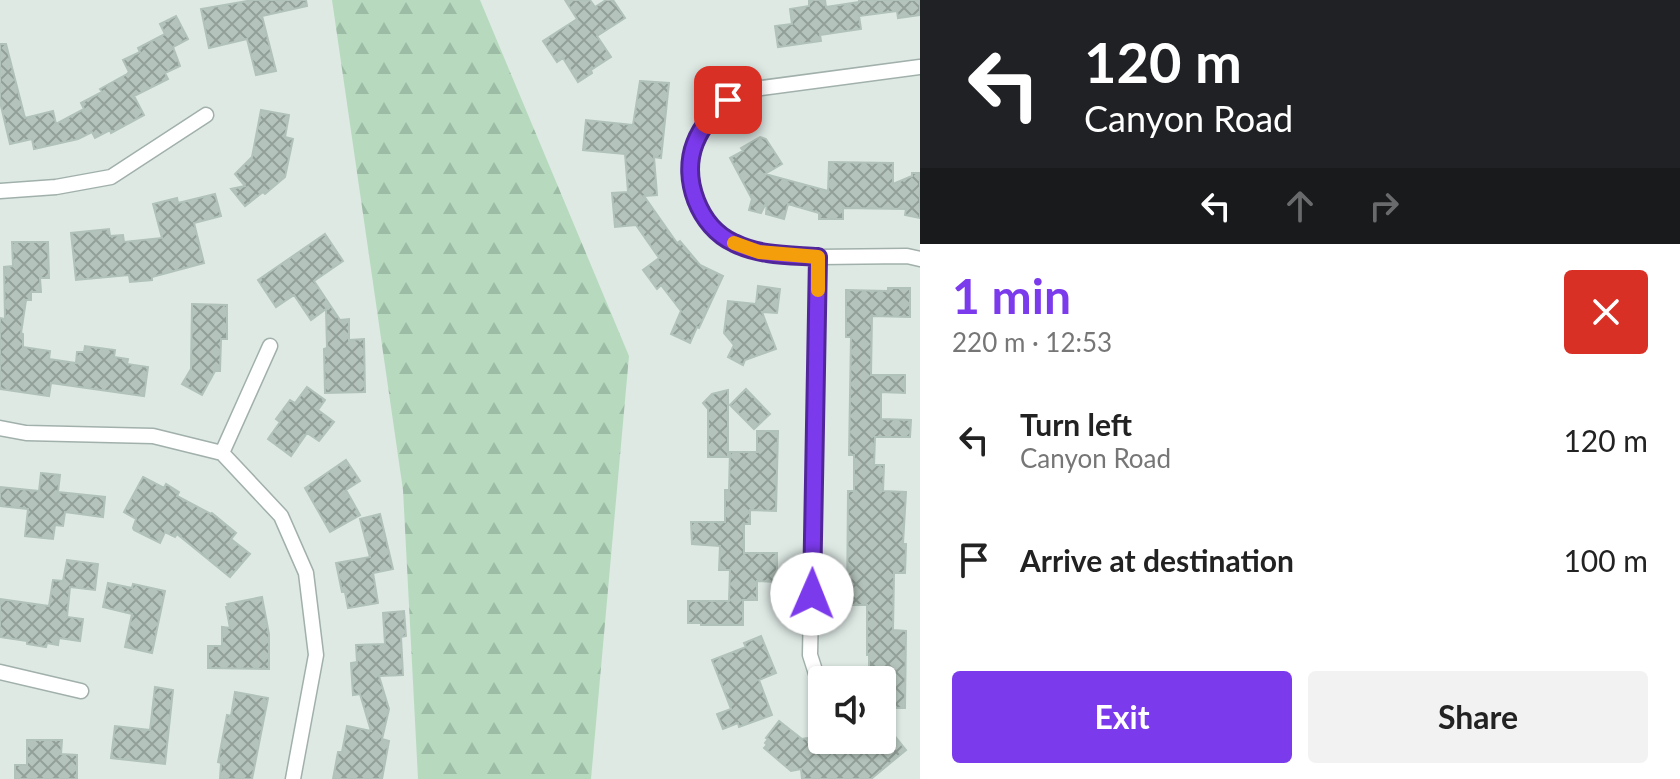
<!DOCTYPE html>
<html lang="en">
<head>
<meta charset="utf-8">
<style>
	body { margin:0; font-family:Lato,sans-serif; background:#f2f2f2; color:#222; height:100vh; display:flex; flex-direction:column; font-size:30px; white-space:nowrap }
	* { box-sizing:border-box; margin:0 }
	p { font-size:26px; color:#767676 }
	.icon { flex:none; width:44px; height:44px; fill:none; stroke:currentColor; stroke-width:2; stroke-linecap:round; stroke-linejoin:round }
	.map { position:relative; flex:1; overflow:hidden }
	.side { display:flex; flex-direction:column; background:#fff; width:760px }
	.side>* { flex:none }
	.hud { background:#202124; color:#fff; overflow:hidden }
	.buttons { position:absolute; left:808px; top:666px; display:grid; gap:16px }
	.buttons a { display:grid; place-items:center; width:88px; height:88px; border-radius:8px; background:#fff; box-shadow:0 2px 6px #0004; font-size:40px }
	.pin { position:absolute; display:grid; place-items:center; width:68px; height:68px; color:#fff; margin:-34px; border-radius:16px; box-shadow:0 4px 12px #0006 }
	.me { position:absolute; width:88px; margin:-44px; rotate:1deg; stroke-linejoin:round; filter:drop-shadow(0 0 6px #0008) }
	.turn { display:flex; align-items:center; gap:28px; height:168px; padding:0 32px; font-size:36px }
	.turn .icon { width:104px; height:104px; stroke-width:2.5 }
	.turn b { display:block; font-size:56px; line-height:68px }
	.lanes { display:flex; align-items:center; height:76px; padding:0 32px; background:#0003; justify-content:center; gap:40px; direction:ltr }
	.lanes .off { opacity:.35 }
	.round { display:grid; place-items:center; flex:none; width:84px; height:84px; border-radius:8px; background:#f2f2f2 }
	.summary { display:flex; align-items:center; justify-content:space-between; height:136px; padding:0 32px }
	h1 { font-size:48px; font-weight:700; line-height:60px; color:#7c3aed }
	.action { display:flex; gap:16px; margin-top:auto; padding:16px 32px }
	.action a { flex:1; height:92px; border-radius:8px; background:#7c3aed; color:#fff; font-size:32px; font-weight:700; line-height:92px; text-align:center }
	.action a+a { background:#f2f2f2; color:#222 }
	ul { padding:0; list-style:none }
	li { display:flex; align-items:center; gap:24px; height:120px; padding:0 32px }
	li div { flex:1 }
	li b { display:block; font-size:30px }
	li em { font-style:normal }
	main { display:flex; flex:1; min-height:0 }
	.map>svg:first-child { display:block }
	.forest { fill:url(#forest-firs) }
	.building { fill:url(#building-cross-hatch); stroke:#b1c2ba; stroke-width:2 }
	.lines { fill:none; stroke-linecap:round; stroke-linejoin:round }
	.minor-casing { stroke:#a1b0ab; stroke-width:17 }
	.minor { stroke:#fff; stroke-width:14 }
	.route-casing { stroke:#51269a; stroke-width:20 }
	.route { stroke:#7c3aed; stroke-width:14 }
	.slow { stroke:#f59e0b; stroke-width:14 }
</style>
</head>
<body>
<main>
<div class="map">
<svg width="920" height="779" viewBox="0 0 920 779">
	<defs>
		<pattern id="forest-firs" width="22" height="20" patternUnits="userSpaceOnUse" patternTransform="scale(2)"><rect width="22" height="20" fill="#b7dabf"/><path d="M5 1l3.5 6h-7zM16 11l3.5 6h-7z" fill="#9dbca5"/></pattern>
		<pattern id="building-cross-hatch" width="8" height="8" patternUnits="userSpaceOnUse" patternTransform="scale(2)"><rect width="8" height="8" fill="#b4c4bc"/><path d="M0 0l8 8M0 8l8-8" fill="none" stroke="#92a099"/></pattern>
	</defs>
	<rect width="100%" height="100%" fill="#dee9e4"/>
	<path class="forest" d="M332,0H480L629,356L591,779H418L403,490Z"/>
	<path class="building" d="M253,0H306L307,6L262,16L276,71L256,75L247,39L209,48L201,9Z
		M565,0H590L595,7L606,0H613L625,18L597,36L611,57L591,70L592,73L578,82L563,58L557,62L543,41L577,19Z
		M809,0H825L826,7L859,2V0H920V15L898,18L897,11L859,16L861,29L820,35L821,41L778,47L775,26L792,24L790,9L809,6Z
		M176,16L188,39L173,47L180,66L165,73L168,79L134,96L144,115L111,133L110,130L95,138L92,132L78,139L34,149L32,139L10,144L0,102V44H6L25,118L53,111L56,124L84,109L81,103L102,92L100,89L127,74L129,72L123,60L140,52L138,48L165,34L160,24Z
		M640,81L669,83L661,158L654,157L657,195L644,196L677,243L680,241L700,265L723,276L699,328L697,327L690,343L671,334L681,311L661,285L657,289L643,270L659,258L636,225L615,227L612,193L628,192L625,154L583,150L586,120L633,125Z
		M261,110L289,115L285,137L293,139L285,177L265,194L263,192L245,206L231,189L245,186L235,174L252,157Z
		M760,137L766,139L782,164L765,174L828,191L829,162L893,163V184L912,176V173H920V218L905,215L906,209L843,208V219H819V213L788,204L784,219L766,214L767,201L761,213L749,210L752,199L730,158L743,151L741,148Z
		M215,194L221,216L194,223L204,263L152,277V280L130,282L129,275L76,280L71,233L109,229L110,236L123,235L124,242L162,238L153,204L177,198L178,203Z
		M325,234L343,261L314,281L340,320L349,319V340L364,339L365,392L325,393L324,349L327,348L326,309L311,320L294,295L276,307L258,280Z
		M12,242H48L49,278H40L41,292H31V300H26L21,333L23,334V347L50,351L49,359L76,363L77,352H84L85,346L115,350L114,357L128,359L127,364L148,367L144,396L51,383L49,396L0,389V318L5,319L4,267L13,266Z
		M758,286L780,289L777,313L762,312L776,349L745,360L743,365L728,357L734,345L724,333L728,301L756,304Z
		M888,288H910V317L872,316L871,375H905V393L881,392V419L911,420L910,437H875L874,465H884L883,491L906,492L903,544H906L905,573H894L893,630L906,631L905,708H882V680H869V655H867V605H847L848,491H854V455H849L851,337H846V290L888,291Z
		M192,304L227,305V339H221L220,371H215L202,395L182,384L191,369Z
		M307,387L325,400L318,410L334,422L319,441L307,433L291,456L268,439L280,422L276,419L290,400L295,403Z
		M746,389L770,414L754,429L730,405Z
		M728,390V457H708V409L703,403L712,394Z
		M757,431H778L776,511L750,510V524H744V553H777V582L757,581V600H743V625H701V623H688V601H729L730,570H719L720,546L692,544L691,522H725V490H729L730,452H757Z
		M346,460L360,481L346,490L360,515L330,532L305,488Z
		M41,473L60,475L58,492L105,497L103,517L65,512L63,526L55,525L53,539L25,536L28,509L0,506V487L39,491Z
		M143,477L164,488L166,484L179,492L177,496L211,514L212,513L236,533L231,539L250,554L230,577L177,534L175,537L165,532L160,543L134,530L133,528L136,519L124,512Z
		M380,514L393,569L373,573L378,603L348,608L345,592H342L336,563L370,557L360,519Z
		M67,560L98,564L95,590L70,587L67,617L83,619L80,641L59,638L58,645L47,643L46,647L27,644V641L0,637V599L49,606L53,580L63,581Z
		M108,583L132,588L133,584L165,591L152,653L125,647L132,614L103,607Z
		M262,597L269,634V669L208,668V646H222V627L230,628L226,607H228L227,604Z
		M404,611L406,636L401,637L403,675L379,676L389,709L382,739L389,741L382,779H333L338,752H342L347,726L371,731L360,694L353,695L351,663L357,662L356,645L385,644L383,613Z
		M761,636L776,673L759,680L772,715L739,727L738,723L723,729L717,714L731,709L712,660L746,647L744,643Z
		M155,687L173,690L165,764L111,758L115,726L150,730Z
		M235,692L268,698L252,779H220L221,763L218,762L227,715L231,716Z
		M882,720L906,750L871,779H802L801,769L791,771L764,748L767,745L765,743L768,739L766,738L779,721L802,739L808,738V742L824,740L826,756L845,740H882Z
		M27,740H62L61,754L77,755V779H15V765H27Z"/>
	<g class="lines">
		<g class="minor-casing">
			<path id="minor" d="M920,67L754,89L728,100L707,119L694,145L689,173L695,201L710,225L732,243L759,252L818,257L907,256L920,259
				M0,191L56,187L111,177L206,115
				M818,257L810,655L820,686
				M0,428L26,433L153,436L222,453L281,516L306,573L316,655L293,779
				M222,453L270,346
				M0,672L81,691"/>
		</g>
		<use href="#minor" class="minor"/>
	</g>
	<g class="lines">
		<g class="route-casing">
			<path id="route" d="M728,100C714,113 702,125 695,143C681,179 699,227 734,243C760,256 790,255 818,257L812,594"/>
		</g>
		<use href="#route" class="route"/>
		<path class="slow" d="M734,243L759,252L818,257V290"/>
	</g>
</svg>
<div class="buttons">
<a><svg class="icon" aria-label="sound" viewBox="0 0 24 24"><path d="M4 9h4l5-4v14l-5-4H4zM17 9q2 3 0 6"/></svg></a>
</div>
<div class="pin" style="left:728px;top:100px;background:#d93025"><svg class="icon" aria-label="arrive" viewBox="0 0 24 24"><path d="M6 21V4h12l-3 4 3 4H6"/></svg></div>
<svg class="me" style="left:812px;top:594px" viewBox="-20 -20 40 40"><circle r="19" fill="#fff"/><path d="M0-13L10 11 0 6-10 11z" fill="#7c3aed"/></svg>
</div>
<section class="side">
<div class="hud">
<div class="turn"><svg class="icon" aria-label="left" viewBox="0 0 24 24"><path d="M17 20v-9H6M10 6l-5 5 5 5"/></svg><div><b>120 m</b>Canyon Road</div></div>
<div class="lanes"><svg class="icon" aria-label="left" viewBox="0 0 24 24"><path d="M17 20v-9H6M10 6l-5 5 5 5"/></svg><svg class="icon off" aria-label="ahead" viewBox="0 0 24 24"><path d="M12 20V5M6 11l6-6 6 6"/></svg><svg class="icon off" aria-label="right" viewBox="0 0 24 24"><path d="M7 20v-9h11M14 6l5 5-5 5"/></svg></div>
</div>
<div class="summary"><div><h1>1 min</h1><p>220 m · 12:53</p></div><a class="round" style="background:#d93025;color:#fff"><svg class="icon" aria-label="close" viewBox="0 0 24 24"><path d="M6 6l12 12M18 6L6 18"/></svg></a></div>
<ul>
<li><svg class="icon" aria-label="left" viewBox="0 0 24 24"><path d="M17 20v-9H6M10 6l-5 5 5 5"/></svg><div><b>Turn left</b><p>Canyon Road</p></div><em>120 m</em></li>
<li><svg class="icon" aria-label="arrive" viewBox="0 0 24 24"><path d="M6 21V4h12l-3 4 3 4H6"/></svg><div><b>Arrive at destination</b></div><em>100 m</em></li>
</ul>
<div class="action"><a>Exit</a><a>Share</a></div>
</section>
</main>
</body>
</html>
